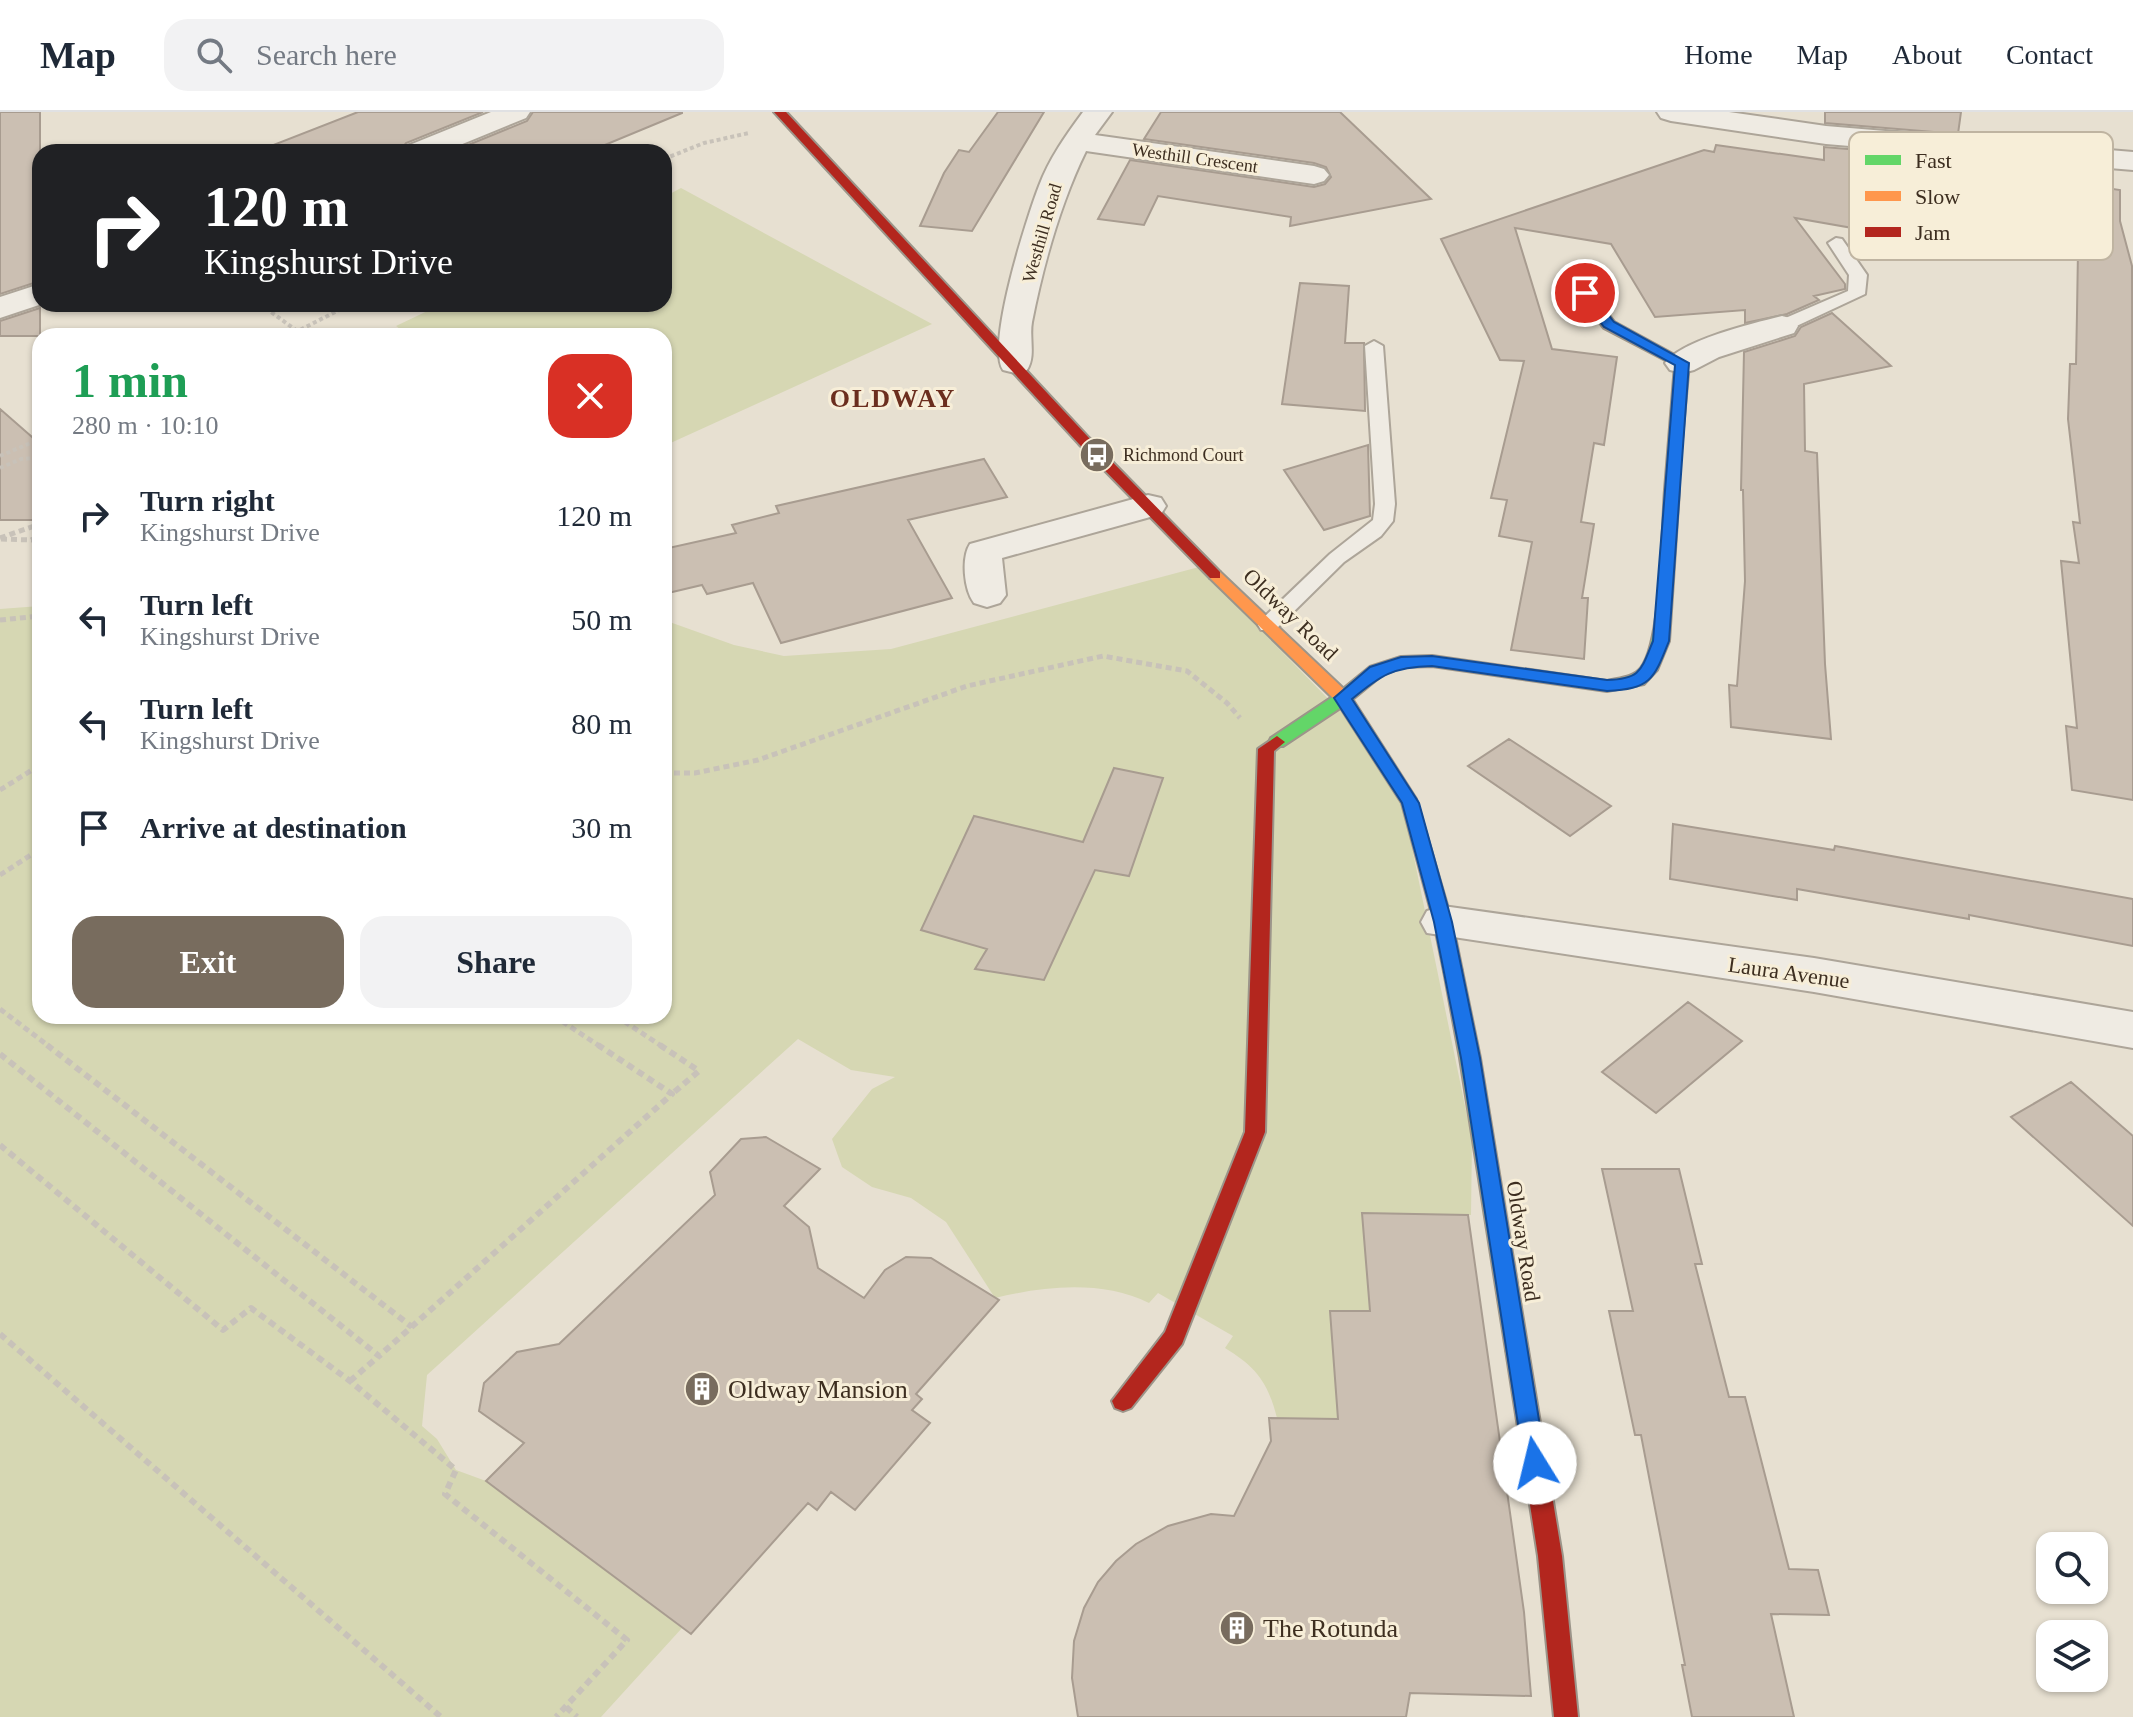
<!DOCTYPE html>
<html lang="en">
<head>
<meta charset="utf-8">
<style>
	body { margin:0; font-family:"Times New Roman",serif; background:#f2f2f3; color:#1f2937; height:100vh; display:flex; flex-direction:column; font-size:30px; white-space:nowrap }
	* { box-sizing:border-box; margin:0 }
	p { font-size:26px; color:#747a83 }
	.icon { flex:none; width:44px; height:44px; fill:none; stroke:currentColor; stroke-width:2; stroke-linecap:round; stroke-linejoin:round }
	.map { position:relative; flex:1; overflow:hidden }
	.side { position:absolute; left:32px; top:216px; width:640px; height:696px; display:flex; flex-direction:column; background:#fff; border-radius:24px; box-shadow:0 2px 6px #0004 }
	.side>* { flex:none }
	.banner { position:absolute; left:32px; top:32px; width:640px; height:168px; border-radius:24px; box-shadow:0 2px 6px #0004; background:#202124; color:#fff; overflow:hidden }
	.controls { position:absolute; left:2036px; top:1420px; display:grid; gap:16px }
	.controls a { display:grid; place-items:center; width:72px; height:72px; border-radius:16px; background:#fff; box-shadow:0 2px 6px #0004; font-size:40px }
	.pin { position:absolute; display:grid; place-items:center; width:68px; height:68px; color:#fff; margin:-34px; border:4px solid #fff; border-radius:50%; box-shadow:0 2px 8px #0007 }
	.me { position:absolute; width:88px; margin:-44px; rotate:351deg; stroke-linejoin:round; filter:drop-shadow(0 0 6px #0008) }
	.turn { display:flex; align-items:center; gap:28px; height:168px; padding:0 40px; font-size:36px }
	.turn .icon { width:104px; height:104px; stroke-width:2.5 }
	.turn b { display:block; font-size:56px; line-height:68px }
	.round { display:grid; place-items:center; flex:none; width:84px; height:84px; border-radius:24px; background:#f2f2f3 }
	.overview { display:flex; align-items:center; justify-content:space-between; height:136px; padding:0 40px }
	h1 { font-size:48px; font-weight:600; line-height:60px; color:#1e9e55 }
	.button { display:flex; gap:16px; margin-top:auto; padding:16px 40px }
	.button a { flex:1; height:92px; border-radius:24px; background:#786c5e; color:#fff; font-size:32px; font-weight:600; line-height:92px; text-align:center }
	.button a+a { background:#f2f2f3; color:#1f2937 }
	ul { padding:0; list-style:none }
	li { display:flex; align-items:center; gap:24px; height:104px; padding:0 40px }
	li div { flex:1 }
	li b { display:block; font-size:30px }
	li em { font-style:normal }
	header { display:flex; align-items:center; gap:48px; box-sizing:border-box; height:112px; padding:0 40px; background:#fff; border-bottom:2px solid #e0e1e3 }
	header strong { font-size:38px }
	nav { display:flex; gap:44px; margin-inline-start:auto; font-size:28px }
	.search { width:560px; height:72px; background:#f2f2f3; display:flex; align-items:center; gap:20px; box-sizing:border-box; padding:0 28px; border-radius:24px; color:#747a83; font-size:30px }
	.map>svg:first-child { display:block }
	.green { fill:#d6d7b3 }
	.building { fill:#cbbfb2; stroke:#a89c90; stroke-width:2 }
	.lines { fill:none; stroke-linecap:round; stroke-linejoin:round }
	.lane-casing { stroke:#ada599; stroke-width:4 }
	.street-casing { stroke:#ada599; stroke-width:4 }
	.fast-casing { stroke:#9c958a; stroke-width:4 }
	.slow-casing { stroke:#9c958a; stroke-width:4 }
	.jam-casing { stroke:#9c958a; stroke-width:4 }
	.path-far2 { stroke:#c8c2b9; stroke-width:4; stroke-dasharray:4 3; stroke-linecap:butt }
	.path-far1 { stroke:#c8c2b9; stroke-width:5; stroke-dasharray:6 4; stroke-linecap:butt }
	.path { stroke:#c8c2b9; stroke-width:6; stroke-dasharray:7 5; stroke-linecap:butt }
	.lane { fill:#efebe3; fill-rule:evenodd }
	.street { fill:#efebe3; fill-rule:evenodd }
	.fast { fill:#63d668; fill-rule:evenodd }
	.slow { fill:#ff974d; fill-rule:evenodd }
	.jam { fill:#b3261e; fill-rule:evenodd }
	.route { fill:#1a73e8; stroke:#114b97; stroke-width:2 }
	.labels { text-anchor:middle; stroke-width:6; stroke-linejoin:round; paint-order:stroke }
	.far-street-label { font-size:18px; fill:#3d2e20; stroke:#f7eed8 }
	.far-poi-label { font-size:18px; fill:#3d2e20; stroke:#f7eed8; text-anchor:start }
	.street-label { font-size:22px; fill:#3d2e20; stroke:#f7eed8 }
	.far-district-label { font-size:26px; font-weight:bold; letter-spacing:2px; fill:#6b2e1e; stroke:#f7eed8 }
	.near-poi-label { font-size:26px; fill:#3d2e20; stroke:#f7eed8; text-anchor:start }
	.key { fill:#f7eed8; stroke:#bfb4a1; stroke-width:2 }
	.key-label { font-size:22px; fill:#3d2e20 }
</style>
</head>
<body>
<header>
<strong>Map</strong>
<div class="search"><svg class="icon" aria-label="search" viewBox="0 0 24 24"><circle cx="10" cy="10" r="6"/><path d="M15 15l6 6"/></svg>Search here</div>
<nav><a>Home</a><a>Map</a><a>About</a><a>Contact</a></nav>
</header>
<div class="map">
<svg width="2133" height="1605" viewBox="0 0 2133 1605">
	<rect width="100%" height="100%" fill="#e7e0d1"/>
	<path class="green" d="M681,76L932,212L664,334V224H409L396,214L442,192H664V85Z
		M1199,455L1342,601L1403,692L1472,1028L1471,1103L1362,1102L1370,1199H1330L1338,1307L1277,1306C1268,1270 1256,1255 1225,1236L1233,1224L1158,1181L1149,1191C1103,1168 1044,1174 995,1186L946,1110L911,1086L872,1075L842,1055L832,1027L872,977L895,965L851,958L798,927L427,1263L422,1314L437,1327L456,1358L486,1369L682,1516L601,1605H0V497L40,494V904H664V508L734,533L784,544L891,537Z"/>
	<path class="building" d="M0,0H40V169L0,182Z
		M358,0H483L406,31L399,40H264L263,37Z
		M533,0H682V1L588,40H451L527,9Z
		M998,0H1044L972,119L920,114L944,61L959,38L969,40Z
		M1161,0H1340L1431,87L1290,114L1291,105L1158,84L1144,113L1098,107L1130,48L1314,75L1325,72L1331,65L1326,55L1314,51L1144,27Z
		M1825,0H1961L1958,22L1825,11Z
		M1716,33L1824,48V35L1955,46L1944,132L1795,106L1845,172V177L1814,184L1819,188L1787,202L1745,211V198L1655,205L1611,132L1515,116L1552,237L1617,245L1604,333L1594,331L1581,410L1594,412L1582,486H1588L1584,547L1511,538L1532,430L1499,424L1507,388L1491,386L1524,249L1500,248L1441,127L1704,38L1714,40Z
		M2074,71L2120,78V109L2132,154L2133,688L2072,678L2066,614L2077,616L2061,449L2079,451L2073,410L2080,411L2068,307L2070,252H2076L2077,201L2078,138L2073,114Z
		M1300,171L1349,174L1345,231H1364L1365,299L1282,292Z
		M40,196V224H0V209Z
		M1832,201L1891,254L1804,272L1805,339L1817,341L1825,552L1831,627L1731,615L1729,573L1737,574L1745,469L1743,378H1741L1744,240L1795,224L1801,215Z
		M0,297L40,332V408H0Z
		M1368,333L1370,404L1324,418L1284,358Z
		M984,347L1007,385L908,408L952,486L781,531L753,471L707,482L702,473L664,482V437L736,421L732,413L779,401L776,394Z
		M1509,627L1611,694L1570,724L1468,654Z
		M1114,656L1163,666L1129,764L1095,758L1044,868L975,857L987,837L921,818L974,704L1083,730Z
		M1673,712L1834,738L1835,734L2133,787V834L1969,803V807L1797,777V788L1670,767Z
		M1688,890L1742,929L1656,1001L1602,960Z
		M2071,970L2133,1024V1114L2011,1005Z
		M766,1025L820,1057L784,1094L809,1115L818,1156L864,1186L885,1158L906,1145L931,1146L999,1188L916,1282L922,1287L912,1298L930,1311L855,1398L831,1380L817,1398L808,1391L691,1522L486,1369L524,1331L479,1299L484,1271L517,1240L559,1232L715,1083L710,1060L741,1027Z
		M1602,1057H1679L1702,1152H1695L1729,1285H1745L1789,1457L1818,1458L1829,1503L1771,1502L1794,1605H1692L1682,1553H1685L1641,1323H1635L1609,1199H1633Z
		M1362,1101L1468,1103L1524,1500L1531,1584L1410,1581L1406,1605H1078L1072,1566L1074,1529L1084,1496L1098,1470L1116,1449L1136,1432L1168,1414L1211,1402L1234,1404L1271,1329L1269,1306L1338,1307L1330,1199H1370Z"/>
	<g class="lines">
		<g class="lane-casing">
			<path id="lane" d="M1836,126L1842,127L1867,163L1865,182L1788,218H1776L1773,214L1776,210L1848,179L1849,163L1828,131Z
				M1374,229L1383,234L1395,392L1393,409L1381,424L1344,450L1275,518H1261L1258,513L1261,508L1330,442L1373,408L1375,392L1365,234Z"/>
		</g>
		<g class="street-casing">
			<path id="street" d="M491,0H530L526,6L443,40H402L407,34Z
				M1083,0H1112L1095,23L1314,54L1324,57L1329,63L1324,69L1314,72L1086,39C1061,90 1043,154 1032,210C1029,226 1036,244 1027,258L1015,261L1003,258C986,233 1027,105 1039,74C1049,47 1066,23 1083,0Z
				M1657,0H1729L1826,14L2133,40V58L1826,32L1671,9L1661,6Z
				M40,172L42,192L0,206V185Z
				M1782,204L1794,207L1798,214L1794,221L1719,245L1694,258L1682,261L1670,258L1665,251C1682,228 1754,211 1782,204Z
				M1148,383L1161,386L1166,394L1161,402L1002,446L1006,483L1000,491L987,495L974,491C964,478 961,446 970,432Z
				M1443,794L1814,846L2133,900V936L1814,880L1427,821L1421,810L1427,799Z"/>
		</g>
		<g class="fast-casing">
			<path id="fast" d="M1672,374L1679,378L1669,529L1657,558L1644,572L1607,579L1432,554L1403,555L1382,563L1349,590L1283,634H1271L1269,630L1271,626L1337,582L1370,555L1401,545L1432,544L1607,569C1619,566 1633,566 1641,556C1662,529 1662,417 1665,378Z
				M1453,852L1460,854L1462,859L1480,946L1528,1238L1525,1245L1517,1247L1509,1245L1506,1238L1460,946L1444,859L1446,854Z"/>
		</g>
		<g class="slow-casing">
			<path id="slow" d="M1571,159L1576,160L1614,210L1689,251L1677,381H1667L1665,378L1675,253L1604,216L1565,163Z
				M1215,458L1220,460L1349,582L1416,687L1452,810L1462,859L1460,864H1446L1444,859L1434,810L1402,691L1337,590L1210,466V460Z"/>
		</g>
		<g class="jam-casing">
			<path id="jam" d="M774,0H786L1089,326L1220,460V466H1210L1079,332Z
				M1277,624L1285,630L1274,639L1265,1020L1182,1232L1131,1296L1123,1299L1115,1296L1112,1289L1165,1220L1245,1020L1258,637Z
				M1517,1229L1525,1231L1528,1238L1562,1444L1578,1605H1554L1538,1444L1506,1238L1509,1231Z"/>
		</g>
		<path class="path-far2" d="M664,47L704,31L749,21
			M260,192L304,224
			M288,224L351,192
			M0,344L40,327
			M0,356L21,347L35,346L40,340"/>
		<path class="path-far1" d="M0,426L40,412
			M1,427L31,428L40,424
			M0,508L40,504
			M664,661H695L758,648L967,574L1103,544L1187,559L1227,591L1240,606
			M0,678L40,653
			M0,763L40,737
			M0,897L50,935
			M554,904L601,935
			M616,904L663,935"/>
		<path class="path" d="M47,933L412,1215
			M660,933L699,959L672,982
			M0,942L379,1244L672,982L598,933
			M0,1033L223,1218L251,1196L350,1269L456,1358L445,1382L627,1528L556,1605
			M0,1222L441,1605
			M350,1269L379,1244
			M566,1595L577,1605"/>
		<use href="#lane" class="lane"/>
		<use href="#street" class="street"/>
		<use href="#fast" class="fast"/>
		<use href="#slow" class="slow"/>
		<use href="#jam" class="jam"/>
	</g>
	<path class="route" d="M1585,177L1589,178L1614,210L1689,251L1669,529C1654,567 1651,577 1607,579L1432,554C1393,555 1381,563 1352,587L1419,691L1452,810L1480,946L1546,1351L1543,1358L1535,1361L1527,1358L1524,1351L1461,946L1434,810L1402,691L1334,586L1370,555L1401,545L1432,544L1607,568C1641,567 1641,558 1653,529L1675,253L1604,215L1578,181Z"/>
	<defs>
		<g id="bus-disc" transform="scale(1.8)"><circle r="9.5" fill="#786c5e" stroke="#f7eed8"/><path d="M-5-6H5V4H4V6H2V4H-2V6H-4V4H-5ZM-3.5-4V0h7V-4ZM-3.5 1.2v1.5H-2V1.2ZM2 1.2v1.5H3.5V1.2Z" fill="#fff"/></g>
		<g id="building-disc" transform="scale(1.8)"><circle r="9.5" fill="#786c5e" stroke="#f7eed8"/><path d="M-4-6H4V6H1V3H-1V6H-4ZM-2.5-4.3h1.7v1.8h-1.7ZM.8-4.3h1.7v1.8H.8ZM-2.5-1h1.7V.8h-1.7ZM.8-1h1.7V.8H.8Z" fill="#fff"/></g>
	</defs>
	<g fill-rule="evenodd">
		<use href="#bus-disc" x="1097" y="343"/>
		<use href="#building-disc" x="702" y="1277"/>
		<use href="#building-disc" x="1237" y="1516"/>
	</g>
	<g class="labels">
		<g class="far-street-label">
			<text transform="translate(1195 46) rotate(8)" y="6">Westhill Crescent</text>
			<text transform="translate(1042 121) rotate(-74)" y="6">Westhill Road</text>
		</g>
		<g class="far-poi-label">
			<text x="1123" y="349">Richmond Court</text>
		</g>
		<g class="street-label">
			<text transform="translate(1291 502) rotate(44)" y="8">Oldway Road</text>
			<text transform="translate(1789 860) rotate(8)" y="8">Laura Avenue</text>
			<text transform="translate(1524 1129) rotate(81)" y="8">Oldway Road</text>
		</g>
		<g class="far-district-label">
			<text x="893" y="295">OLDWAY</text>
		</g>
		<g class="near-poi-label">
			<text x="728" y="1286">Oldway Mansion</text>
			<text x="1263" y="1525">The Rotunda</text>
		</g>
	</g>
	<rect x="1849" y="20" width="264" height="128" rx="12" class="key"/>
	<rect x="1865" y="43" width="36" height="10" fill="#63d668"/>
	<rect x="1865" y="79" width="36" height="10" fill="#ff974d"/>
	<rect x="1865" y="115" width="36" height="10" fill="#b3261e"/>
	<g class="key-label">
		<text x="1915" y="56">Fast</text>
		<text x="1915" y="92">Slow</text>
		<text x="1915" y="128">Jam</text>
	</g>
</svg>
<div class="controls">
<a><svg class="icon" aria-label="search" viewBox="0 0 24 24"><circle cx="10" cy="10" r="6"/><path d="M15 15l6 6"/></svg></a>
<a><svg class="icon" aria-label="layers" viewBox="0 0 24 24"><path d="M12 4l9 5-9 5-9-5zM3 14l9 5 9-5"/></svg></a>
</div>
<div class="pin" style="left:1585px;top:181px;background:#d93025"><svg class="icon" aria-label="arrive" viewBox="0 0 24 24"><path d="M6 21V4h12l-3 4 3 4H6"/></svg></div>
<svg class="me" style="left:1535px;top:1351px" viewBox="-20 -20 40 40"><circle r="19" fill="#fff"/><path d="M0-13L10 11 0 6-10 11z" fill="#1a73e8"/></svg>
<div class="banner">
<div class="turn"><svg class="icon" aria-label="right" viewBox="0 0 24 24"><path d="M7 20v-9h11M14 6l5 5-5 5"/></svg><div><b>120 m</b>Kingshurst Drive</div></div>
</div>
<section class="side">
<div class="overview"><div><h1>1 min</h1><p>280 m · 10:10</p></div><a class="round" style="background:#d93025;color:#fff"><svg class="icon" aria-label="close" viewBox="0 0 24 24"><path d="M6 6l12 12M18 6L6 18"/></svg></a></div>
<ul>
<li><svg class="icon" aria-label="right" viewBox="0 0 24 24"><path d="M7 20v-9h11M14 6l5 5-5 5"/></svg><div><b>Turn right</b><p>Kingshurst Drive</p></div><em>120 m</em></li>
<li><svg class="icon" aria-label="left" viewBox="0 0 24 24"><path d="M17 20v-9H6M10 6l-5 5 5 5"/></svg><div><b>Turn left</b><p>Kingshurst Drive</p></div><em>50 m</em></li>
<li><svg class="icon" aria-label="left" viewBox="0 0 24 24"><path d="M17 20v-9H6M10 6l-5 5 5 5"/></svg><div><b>Turn left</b><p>Kingshurst Drive</p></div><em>80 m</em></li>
<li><svg class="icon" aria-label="arrive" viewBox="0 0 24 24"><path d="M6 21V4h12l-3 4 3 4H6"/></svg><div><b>Arrive at destination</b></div><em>30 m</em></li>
</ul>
<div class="button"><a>Exit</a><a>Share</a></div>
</section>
</div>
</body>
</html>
